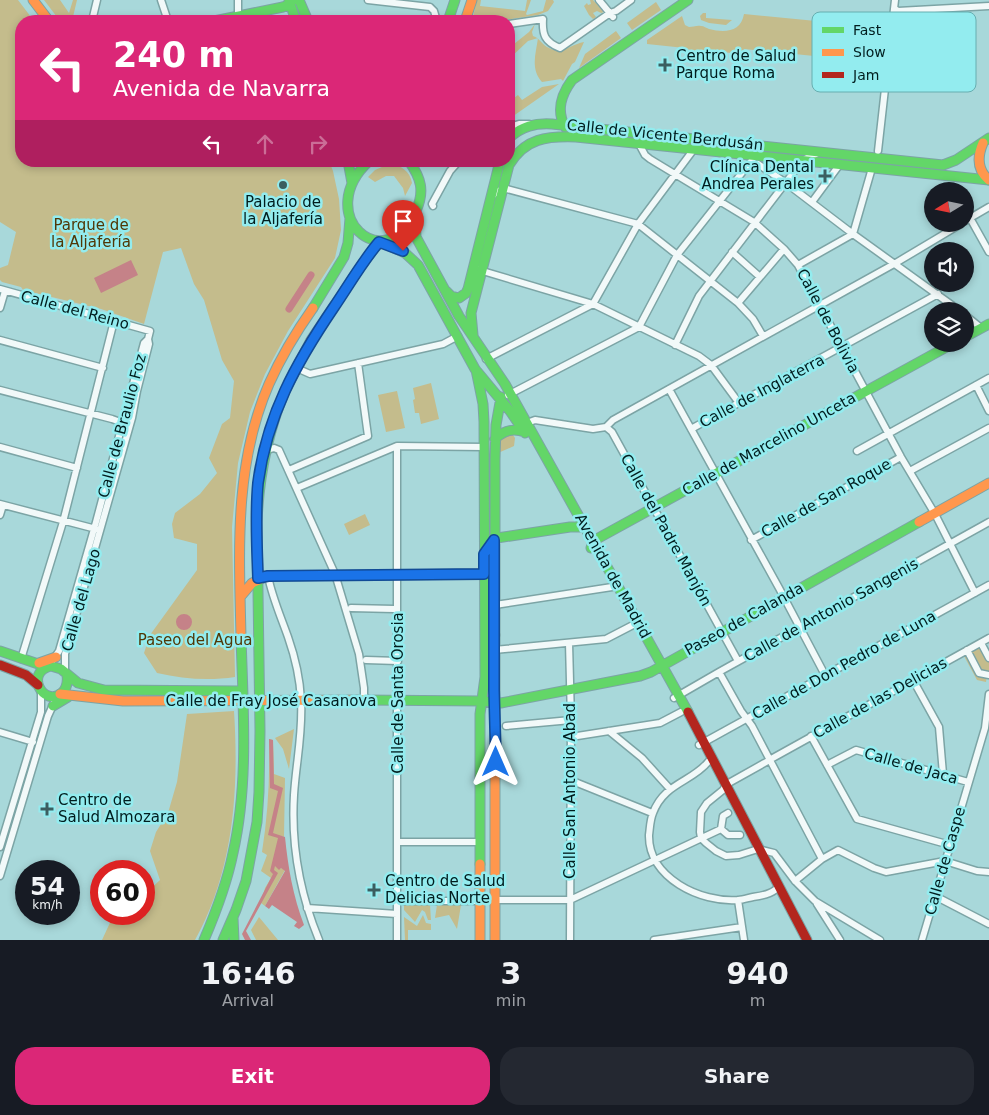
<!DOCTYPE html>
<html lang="en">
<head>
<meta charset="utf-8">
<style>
	body { margin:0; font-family:"DejaVu Sans",sans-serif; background:#242831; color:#f1f3f6; height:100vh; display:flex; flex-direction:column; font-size:19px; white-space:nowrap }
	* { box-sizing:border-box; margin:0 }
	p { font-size:16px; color:#9ea1a6 }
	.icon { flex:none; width:28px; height:28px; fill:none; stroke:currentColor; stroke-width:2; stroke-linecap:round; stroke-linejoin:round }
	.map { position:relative; height:940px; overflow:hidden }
	.drawer { display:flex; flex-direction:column; background:#171b24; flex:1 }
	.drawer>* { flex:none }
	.banner { position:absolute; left:15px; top:15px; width:500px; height:152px; border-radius:20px; box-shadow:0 2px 8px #0003; background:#db2777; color:#fff; overflow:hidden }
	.needle { width:32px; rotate:260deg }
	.buttons { position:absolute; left:924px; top:182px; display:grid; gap:10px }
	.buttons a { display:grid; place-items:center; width:50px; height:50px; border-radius:50%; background:#171b24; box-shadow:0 2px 8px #0003; font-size:25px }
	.speed { position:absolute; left:15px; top:860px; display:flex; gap:10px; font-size:25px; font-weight:700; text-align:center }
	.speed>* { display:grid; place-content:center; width:65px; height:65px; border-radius:50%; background:#171b24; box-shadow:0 2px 8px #0003; line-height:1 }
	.speed small { font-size:12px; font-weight:400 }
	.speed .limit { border:8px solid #d22; background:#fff; color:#111 }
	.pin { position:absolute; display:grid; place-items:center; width:42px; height:42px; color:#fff; margin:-51px -21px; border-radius:50% 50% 50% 0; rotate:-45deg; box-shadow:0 0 5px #0007 }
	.pin .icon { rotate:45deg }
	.me { position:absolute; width:55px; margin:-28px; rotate:0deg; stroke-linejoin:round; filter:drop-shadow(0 0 4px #0008) }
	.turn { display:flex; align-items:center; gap:18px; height:105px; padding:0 15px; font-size:22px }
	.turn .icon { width:65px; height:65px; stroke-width:2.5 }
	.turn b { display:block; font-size:35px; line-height:42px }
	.lanes { display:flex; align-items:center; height:48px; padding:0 15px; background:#0003; justify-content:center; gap:25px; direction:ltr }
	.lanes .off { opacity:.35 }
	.eta { display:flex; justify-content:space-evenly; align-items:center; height:85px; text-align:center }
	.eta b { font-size:30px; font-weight:600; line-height:35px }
	.primary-button { display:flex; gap:10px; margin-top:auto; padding:10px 15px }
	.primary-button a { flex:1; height:58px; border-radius:20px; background:#db2777; color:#fff; font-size:20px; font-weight:600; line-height:58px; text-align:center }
	.primary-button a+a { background:#242831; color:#f1f3f6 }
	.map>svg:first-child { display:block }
	.green { fill:#c4bc8c }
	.water { fill:#c58288 }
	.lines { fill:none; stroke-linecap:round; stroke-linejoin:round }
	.canal { stroke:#c58288; stroke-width:7 }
	.street-casing { stroke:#7ca4a5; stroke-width:9 }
	.fast-casing { stroke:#7ca4a5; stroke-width:11 }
	.slow-casing { stroke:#7ca4a5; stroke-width:11 }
	.jam-casing { stroke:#7ca4a5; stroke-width:11 }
	.street { stroke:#f2f9f9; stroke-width:6 }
	.fast { stroke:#63d668; stroke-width:9 }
	.slow { stroke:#ff974d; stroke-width:9 }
	.jam { stroke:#b3261e; stroke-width:9 }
	.route-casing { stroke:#114b97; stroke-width:12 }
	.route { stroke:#1a73e8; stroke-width:9 }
	.poi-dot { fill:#3b5e60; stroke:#93ecef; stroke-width:2 }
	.labels { text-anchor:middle; stroke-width:5; stroke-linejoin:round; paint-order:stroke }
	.poi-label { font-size:15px; fill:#011d1e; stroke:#93ecef; text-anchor:start }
	.street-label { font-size:15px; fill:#011d1e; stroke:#93ecef }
	.park-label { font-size:15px; fill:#513706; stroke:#93ecef }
	.key { fill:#93ecef; stroke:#67aeb0; stroke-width:1 }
	.key-label { font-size:14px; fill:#011d1e }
</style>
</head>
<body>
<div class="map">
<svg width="989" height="940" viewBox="0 0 989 940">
	<rect width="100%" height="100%" fill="#a8d8da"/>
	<path class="green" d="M0,0H18L34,21H21V161H329L333,171L339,199L341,230L335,258L288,331L265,374L250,412L238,463L232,527L235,677C209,681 183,679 157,673L144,653L150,635L197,570V544L174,538L172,524L175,513L200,494L217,473L209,458L222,424L230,418L234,381L222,360L204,300L194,284L181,248L163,252L144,324L101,309L23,290L21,287L2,282L0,280V268L8,265L16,232L0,222Z
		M44,0H60L69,13L73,0H77L72,21H60Z
		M477,0H481L480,6L525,11L527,0H531L526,14L527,15L543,11L546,0H553L554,2L548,11L538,15L499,21H472Z
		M590,0H593L604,12L601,13L597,11L593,13L596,17L593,19L589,15L584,6L587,3L588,5L591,4Z
		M656,2L661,10L632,30L627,23Z
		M703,13H706V18L732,20L726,25L709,23L701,20L700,16Z
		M744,14L888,28L884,63L744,49L743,54L699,50L693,51L685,48L647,44V40L682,16L685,25L689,27C693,27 697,25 701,26C704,26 706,28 709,29C725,33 741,32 744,14Z
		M535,24L532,32L533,36C540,38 542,45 549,48C561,55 572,44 584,42L575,62L572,64L563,81L561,79L542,82C530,69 536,53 538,38L528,41L509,59V48L529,32Z
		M616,31L621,38L579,68L585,54Z
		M559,84L509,119V102L518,95L522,100L542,87Z
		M389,164C401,165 410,171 412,183L405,196L403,188L394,176H386L375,182L368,177L375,170Z
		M431,383L439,419L421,424L419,413H415L413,400L415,399L413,388Z
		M397,391L405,428L386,432L378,395Z
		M511,432L515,438L514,446L498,453L501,439Z
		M365,514L370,525L349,535L344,524Z
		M981,643L989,658V675H987L986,682L977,680L964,656L969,654L967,650Z
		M234,711C239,789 234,870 195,940H102L114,914H144V895L160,880L150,851L156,832L168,813L177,782L187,714Z
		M294,729L289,769L283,749L275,738Z
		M269,739L273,740L274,774L285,778L284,837L282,836L279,869L281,868L285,870L265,906L261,903L265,888L271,878L261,871L267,855L262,852C268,814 270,777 269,739Z
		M404,905H430L431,920H428L425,912L422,910L415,922L404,910Z
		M437,905H461L457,929L449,915L435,918Z
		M423,915L426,923L431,924V930H408V940H405L404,917L417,926Z
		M259,917L278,940H256L251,930Z"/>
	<path class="water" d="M131,260L138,275L101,293L94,278Z
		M176 622a8 8 0 1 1 16 0a8 8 0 1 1-16 0Z
		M269,739L273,740L274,784L283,788L273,833L285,837C288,867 293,896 304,925L299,929L294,926L297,922L272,905L269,909L265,906L285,871L281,868L279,870L275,866L274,870L278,873L246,931L251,940H245L242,934L273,874L270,871L278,838L268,835L278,791L270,788Z"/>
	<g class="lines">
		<path class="canal" d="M289,309L311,275"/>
		<g class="street-casing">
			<path id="street" d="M161,0L168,21
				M238,0V16
				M368,0L430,7L434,11L437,21
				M599,0L613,17
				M895,9L898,11L989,6
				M92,21L97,0
				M509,24L543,19C542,35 545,42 560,48L610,13L616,11L631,0
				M509,127L519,124H529
				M638,142L645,155L650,159L754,222L784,249L798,265L901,457L935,514L975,593
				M878,151L895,0
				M758,164L786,183L853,234L960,311
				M491,197L498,191L507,189L638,224L738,303L753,319L763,336
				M812,202L840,164
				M433,206L432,204L450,171L459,161
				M970,218L989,252
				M965,221L989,207
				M732,252L760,277
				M798,265L853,234L872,168
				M481,268L486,272L593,304L699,356L711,365L739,403
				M0,289L150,331L148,339L149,344L137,391L132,418L65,654V672
				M738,303L784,249
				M0,308L5,291
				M965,315L981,328
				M0,340L103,368
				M675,345L699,296L803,160L818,153
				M486,359L593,304L638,224L694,149
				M298,363L301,370L310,374L443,344L458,336
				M976,385L989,411
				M669,389L779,588L825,675
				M0,390L112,419L123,423L125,427
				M508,395L639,327L677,255L756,155
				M527,423L535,420L593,429L606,427
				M606,427L613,420L894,264L961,224
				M606,427L612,432L738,661
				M691,429L938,294
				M397,446V940
				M0,447L77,468
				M264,451L274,448L279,450L335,574L359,654L364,688V696L358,700
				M857,451L989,378
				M289,470L368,436L358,363
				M910,471L989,428
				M297,488L397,446L484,447
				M0,504L96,529
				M0,515L3,505
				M751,540L901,457
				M268,576C272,597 281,617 288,637C295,657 300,679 301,700C303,734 296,762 294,795C291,845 300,894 319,940
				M495,605L612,587
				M351,608L394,609
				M569,643L571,720L570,940
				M981,643L989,658
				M494,650L606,639L633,625
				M967,650L979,673L989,675
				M21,659L63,522L114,321
				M53,660L59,651L96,522L144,343L148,339
				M366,660L398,661
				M719,672L741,711L752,726L822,859
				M913,680L939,727L943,774
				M674,698L719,672L989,522
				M506,726L571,720
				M609,731L642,758L670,789
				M0,732L33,742
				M811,736L857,819L950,845
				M571,737L660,723L681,712
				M699,745L989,585
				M771,759L989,638
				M768,761L727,784L723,790L707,803L701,812L700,832L701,838L706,843L716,851L726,856L739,855L758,849L774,853L795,881L815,901L880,940
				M708,762C692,782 664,783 653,813C650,820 650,828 649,835C648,878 701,903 738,900C743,900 748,898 753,897C760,896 769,895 775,890
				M827,765L856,750L968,782
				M570,780L652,813
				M728,813L723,816L721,829L728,835H740
				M398,842H480
				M0,847L41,712V691
				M0,876L48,716L54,703
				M795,881L822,859L838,850L874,868L886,872L945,861L977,871L989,872
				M935,896L989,924
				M495,900H570L721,829
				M738,900L744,940
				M398,901H480
				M817,904L840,940
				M307,908L397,914
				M654,940L742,927
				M922,940L985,728L989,694"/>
		</g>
		<g class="fast-casing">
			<path id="fast" d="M289,0L296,21
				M299,0L308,21
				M214,21L283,7L290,4L293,0
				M448,21L455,0
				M565,127C556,110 561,95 572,80L688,0
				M509,138C522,126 535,123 552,124L943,165L956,160L989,138
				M348,161L352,183
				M369,161C312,214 384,280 416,211C425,191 421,178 409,161
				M415,216L416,237L459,316L505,384L688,712
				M381,242L405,253L418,265L475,369L510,411L525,433
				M446,291L451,296L459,298L466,293L468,289L500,161
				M313,308L344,257L348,243L350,218
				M473,335L471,313L509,165C525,138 547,136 576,137L989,180
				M965,337L989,324
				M476,370L483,404L484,422L485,677L480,714V864
				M495,439C504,430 513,428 525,432V430
				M491,543L497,538L570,527H585
				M591,548L593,541L952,344
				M495,635V459L496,425L501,397
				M0,651L47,667
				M67,675C68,682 67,688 62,693C43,708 24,672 51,666L61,669L78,683L104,690L242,691
				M362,700L482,701L501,703L640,676L651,672L919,522
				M53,706L68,697
				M233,918L234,940
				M204,940C216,912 227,883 233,853C249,783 243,707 241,636
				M223,940L236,910L246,881L257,822L259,792L260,731L257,522C259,476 267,434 285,391"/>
		</g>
		<g class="slow-casing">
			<path id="slow" d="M33,0L49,21
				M465,21L472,0
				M983,143C977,157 977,170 989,180
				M919,522L989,483
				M241,596L252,583L268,576L484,574
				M495,635V940
				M241,636C239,550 234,464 269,384C281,357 296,332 313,308
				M39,663L56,657
				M60,694L123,701L362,700
				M480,864V940"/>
		</g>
		<g class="jam-casing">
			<path id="jam" d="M285,391L311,340L361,266L379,242
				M0,665L26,675L38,685
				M688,712L807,940"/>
		</g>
		<use href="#street" class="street"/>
		<use href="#fast" class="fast"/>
		<use href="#slow" class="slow"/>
		<use href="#jam" class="jam"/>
	</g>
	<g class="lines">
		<g class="route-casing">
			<path id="route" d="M403,251L379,242C362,262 349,285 334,307C296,363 267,415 258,483C255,514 257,547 258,578L268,576L484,574V554L494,540V690L496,762"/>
		</g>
		<use href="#route" class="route"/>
	</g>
	<g class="poi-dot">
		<path d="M662.5 57.5h5v5h5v5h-5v5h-5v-5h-5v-5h5z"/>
		<path d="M822.5 168.5h5v5h5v5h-5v5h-5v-5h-5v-5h5z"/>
		<circle cx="283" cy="185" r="5"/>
		<path d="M44.5 801.5h5v5h5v5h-5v5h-5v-5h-5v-5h5z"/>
		<path d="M371.5 882.5h5v5h5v5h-5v5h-5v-5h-5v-5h5z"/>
	</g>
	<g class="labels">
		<g class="poi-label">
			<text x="676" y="61">Centro de Salud<tspan x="676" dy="17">Parque Roma</tspan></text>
			<text x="814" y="172" text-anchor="end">Clínica Dental<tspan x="814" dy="17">Andrea Perales</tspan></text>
			<text x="283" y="207" text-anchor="middle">Palacio de<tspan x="283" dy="17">la Aljafería</tspan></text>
			<text x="58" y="805">Centro de<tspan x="58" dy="17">Salud Almozara</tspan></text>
			<text x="385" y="886">Centro de Salud<tspan x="385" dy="17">Delicias Norte</tspan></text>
		</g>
		<g class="street-label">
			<text transform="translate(665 135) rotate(6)" y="5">Calle de Vicente Berdusán</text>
			<text transform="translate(75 310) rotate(15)" y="5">Calle del Reino</text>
			<text transform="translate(828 321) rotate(62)" y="5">Calle de Bolivia</text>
			<text transform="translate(762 391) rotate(-28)" y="5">Calle de Inglaterra</text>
			<text transform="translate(122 426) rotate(-75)" y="5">Calle de Braulio Foz</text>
			<text transform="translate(769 444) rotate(-29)" y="5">Calle de Marcelino Unceta</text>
			<text transform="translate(826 498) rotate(-29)" y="5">Calle de San Roque</text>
			<text transform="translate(666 530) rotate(61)" y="5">Calle del Padre Manjón</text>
			<text transform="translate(613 576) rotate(61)" y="5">Avenida de Madrid</text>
			<text transform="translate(81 600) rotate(-74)" y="5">Calle del Lago</text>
			<text transform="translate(831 610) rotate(-29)" y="5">Calle de Antonio Sangenis</text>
			<text transform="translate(744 619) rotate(-29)" y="5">Paseo de Calanda</text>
			<text transform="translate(844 665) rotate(-29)" y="5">Calle de Don Pedro de Luna</text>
			<text transform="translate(398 693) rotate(-90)" y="5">Calle de Santa Orosia</text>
			<text transform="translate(880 698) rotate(-29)" y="5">Calle de las Delicias</text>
			<text x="271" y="706">Calle de Fray José Casanova</text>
			<text transform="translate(911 766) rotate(16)" y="5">Calle de Jaca</text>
			<text transform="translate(570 791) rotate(-90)" y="5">Calle San Antonio Abad</text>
			<text transform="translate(945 861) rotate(-74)" y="5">Calle de Caspe</text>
		</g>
		<g class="park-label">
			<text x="91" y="230">Parque de<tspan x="91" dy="17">la Aljafería</tspan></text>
			<text x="195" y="645">Paseo del Agua</text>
		</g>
	</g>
	<rect x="812" y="12" width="164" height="80" rx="8" class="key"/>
	<rect x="822" y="27" width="22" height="6" fill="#63d668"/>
	<rect x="822" y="49" width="22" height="7" fill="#ff974d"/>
	<rect x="822" y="72" width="22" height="6" fill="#b3261e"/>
	<g class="key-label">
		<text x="853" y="35">Fast</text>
		<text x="853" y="57">Slow</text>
		<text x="853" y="80">Jam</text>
	</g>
</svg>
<div class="buttons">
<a><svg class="needle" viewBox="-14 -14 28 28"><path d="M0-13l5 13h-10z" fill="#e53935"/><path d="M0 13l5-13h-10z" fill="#9ea1a6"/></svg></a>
<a><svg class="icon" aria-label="sound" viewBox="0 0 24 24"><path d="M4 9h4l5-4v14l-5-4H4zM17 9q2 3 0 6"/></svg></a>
<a><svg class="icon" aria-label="layers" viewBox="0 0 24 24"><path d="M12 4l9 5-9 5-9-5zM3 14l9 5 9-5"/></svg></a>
</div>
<div class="speed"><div>54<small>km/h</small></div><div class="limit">60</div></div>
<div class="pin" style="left:403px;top:251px;background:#d93025"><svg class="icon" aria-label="arrive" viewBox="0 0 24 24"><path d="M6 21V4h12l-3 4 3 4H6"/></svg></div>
<svg class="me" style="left:496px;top:762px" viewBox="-20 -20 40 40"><path d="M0-17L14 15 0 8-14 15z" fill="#1a73e8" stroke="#fff" stroke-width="4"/></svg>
<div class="banner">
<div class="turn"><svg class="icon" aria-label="left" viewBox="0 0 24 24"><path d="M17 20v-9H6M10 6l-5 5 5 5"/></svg><div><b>240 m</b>Avenida de Navarra</div></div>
<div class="lanes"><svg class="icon" aria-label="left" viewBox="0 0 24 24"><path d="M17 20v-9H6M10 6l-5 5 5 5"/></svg><svg class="icon off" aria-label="ahead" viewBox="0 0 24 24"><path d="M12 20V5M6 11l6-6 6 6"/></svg><svg class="icon off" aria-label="right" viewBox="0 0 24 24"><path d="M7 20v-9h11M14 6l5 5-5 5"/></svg></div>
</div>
</div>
<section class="drawer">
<div class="eta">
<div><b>16:46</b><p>Arrival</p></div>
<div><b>3</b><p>min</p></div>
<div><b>940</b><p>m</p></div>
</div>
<div class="primary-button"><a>Exit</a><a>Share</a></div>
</section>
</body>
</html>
